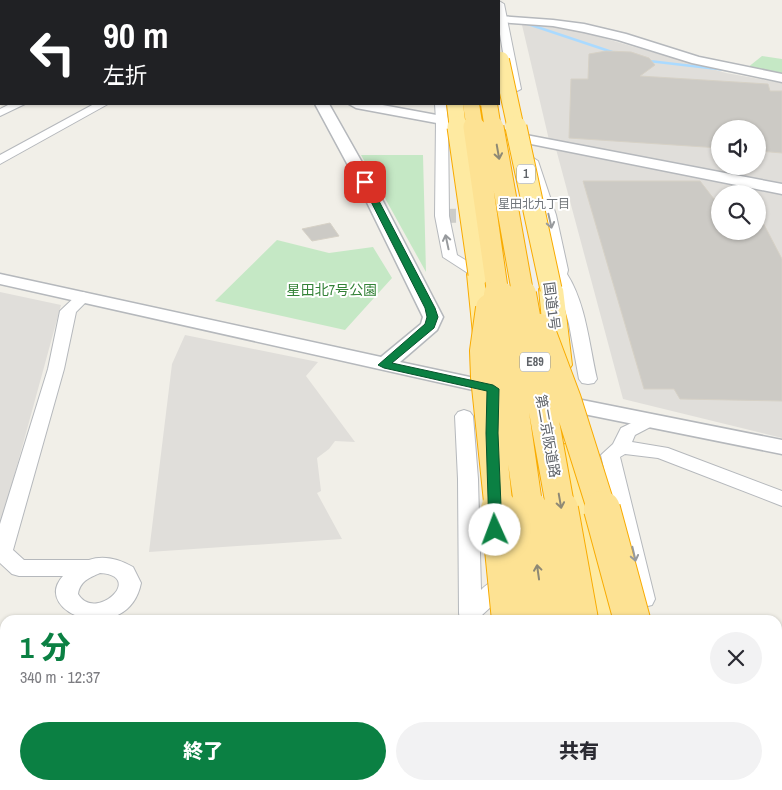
<!DOCTYPE html>
<html lang="ja">
<head>
<meta charset="utf-8">
<style>
	body { margin:0; font-family:"Archivo Narrow","Noto Sans JP",sans-serif; background:#f2f2f3; color:#2b2b33; height:100vh; display:flex; flex-direction:column; font-size:19px; white-space:nowrap }
	* { box-sizing:border-box; margin:0 }
	p { font-size:16px; color:#7c7c81 }
	.icon { flex:none; width:28px; height:28px; fill:none; stroke:currentColor; stroke-width:2; stroke-linecap:round; stroke-linejoin:round }
	.map { position:relative; flex:1; overflow:hidden }
	.details { position:absolute; left:0px; top:615px; width:782px; height:175px; display:flex; flex-direction:column; background:#fff; border-radius:15px 15px 0 0; box-shadow:0 1px 4px #0004 }
	.details>* { flex:none }
	.banner { position:absolute; left:0px; top:0px; width:500px; height:105px; box-shadow:0 1px 4px #0004; background:#202124; color:#fff; overflow:hidden }
	.fabs { position:absolute; left:711px; top:120px; display:grid; gap:10px }
	.fabs a { display:grid; place-items:center; width:55px; height:55px; border-radius:50%; background:#fff; box-shadow:0 1px 4px #0004; font-size:25px }
	.pin { position:absolute; display:grid; place-items:center; width:42px; height:42px; color:#fff; margin:-21px; border-radius:10px; box-shadow:0 2px 8px #0006 }
	.me { position:absolute; width:55px; margin:-28px; rotate:358deg; stroke-linejoin:round; filter:drop-shadow(0 0 4px #0008) }
	.turn { display:flex; align-items:center; gap:18px; height:105px; padding:0 20px; font-size:22px }
	.turn .icon { width:65px; height:65px; stroke-width:2.5 }
	.turn b { display:block; font-size:35px; line-height:42px }
	.round { display:grid; place-items:center; flex:none; width:52px; height:52px; border-radius:26px; background:#f2f2f3 }
	.overview { display:flex; align-items:center; justify-content:space-between; height:85px; padding:0 20px }
	h1 { font-size:30px; font-weight:800; line-height:38px; color:#0b8043 }
	.action { display:flex; gap:10px; margin-top:auto; padding:10px 20px }
	.action a { flex:1; height:58px; border-radius:30px; background:#0b8043; color:#fff; font-size:20px; font-weight:800; line-height:58px; text-align:center }
	.action a+a { background:#f2f2f3; color:#2b2b33 }
	.map>svg:first-child { display:block }
	.industrial { fill:#e0deda; fill-rule:evenodd }
	.green { fill:#c5e8c5 }
	.lines { fill:none; stroke-linecap:round; stroke-linejoin:round }
	.stream { stroke:#aadaff; stroke-width:2.5 }
	.building { fill:#cccac5; stroke:#d6d1c6 }
	.minor-tunnel { stroke:#ccccc8; stroke-width:14; stroke-dasharray:14 7; stroke-linecap:butt }
	.minor-casing { stroke:#b5b8bc; stroke-width:2 }
	.tertiary-casing { stroke:#b5b8bc; stroke-width:3 }
	.trunk-casing { stroke:#f9ab00; stroke-width:2 }
	.motorway-casing { stroke:#f9ab00; stroke-width:2 }
	.minor { fill:#fff; fill-rule:evenodd }
	.tertiary { fill:#fff; fill-rule:evenodd }
	.trunk { fill:#feeaa1; fill-rule:evenodd }
	.motorway { fill:#fde293; fill-rule:evenodd }
	.trunk-bridge-far1-casing { stroke:#f9ab00; stroke-width:18; stroke-linecap:butt }
	.trunk-bridge-casing { stroke:#f9ab00; stroke-width:23; stroke-linecap:butt }
	.motorway-bridge-far3-casing { stroke:#f9ab00; stroke-width:18; stroke-linecap:butt }
	.motorway-bridge-far2-casing { stroke:#f9ab00; stroke-width:23; stroke-linecap:butt }
	.motorway-bridge-far1-casing { stroke:#f9ab00; stroke-width:30; stroke-linecap:butt }
	.motorway-bridge-casing { stroke:#f9ab00; stroke-width:38; stroke-linecap:butt }
	.trunk-bridge-far1 { stroke:#feeaa1; stroke-width:16 }
	.trunk-bridge { stroke:#feeaa1; stroke-width:21 }
	.motorway-bridge-far3 { stroke:#fde293; stroke-width:16 }
	.motorway-bridge-far2 { stroke:#fde293; stroke-width:21 }
	.motorway-bridge-far1 { stroke:#fde293; stroke-width:28 }
	.motorway-bridge { stroke:#fde293; stroke-width:36 }
	.oneway { stroke:#8e8975 }
	.oneway2 { stroke:#979a9d }
	.route { fill:#0b8043; stroke:#07532c }
	.labels { text-anchor:middle; stroke-width:4; stroke-linejoin:round; paint-order:stroke }
	.shield { fill:#fff; stroke:#8f9295; stroke-width:1 }
	.shield-label { font-size:12px; font-weight:bold; fill:#5f6368 }
	.far-neighbourhood-label { font-size:12px; fill:#70757a; stroke:#fff }
	.park-label { font-size:14px; fill:#348238; stroke:#fff }
	.street-label { font-size:14px; fill:#5f6368; stroke:#fff }
</style>
</head>
<body>
<div class="map">
<svg width="782" height="790" viewBox="0 0 782 790">
	<rect width="100%" height="100%" fill="#f1efe8"/>
	<path class="industrial" d="M522,25H546L589,34L726,73L782,83V187L549,140ZM720,129H758V166H720Z
		M556,149L782,194V438L623,399ZM720,194H758V231H720Z
		M0,292L61,305L0,528Z
		M185,335L318,362L306,376L355,442L335,441L329,449L317,458L321,491L317,493L342,539L149,552L172,364Z"/>
	<path class="green" d="M762,56L782,59V74L747,68Z
		M361,155H423L426,272Z
		M277,240L329,253L373,247L392,278L345,330L215,301Z"/>
	<g class="lines">
		<path class="stream" d="M260,0L275,1
			M525,23L615,53
			M649,61L735,71"/>
	</g>
	<path class="building" d="M606,51L631,52L649,58L655,65L640,76L768,84L770,91H782V153L758,151V129H720V148L569,138L571,79H588L589,54Z
		M583,181H700L714,199H720V231H758V213L782,259V401L680,399L674,389H644Z
		M330,223L339,236L312,241L302,229Z"/>
	<g class="lines">
		<path class="minor-tunnel" d="M442,216L548,215"/>
		<g class="minor-casing">
			<path id="minor" d="M69,0H79V1H70Z
				M198,0H208L209,1H199Z
				M426,0H436V1H427Z
				M499,1L504,4L521,89L515,92L509,89L499,28Z
				M0,2L1,3V9H0Z
				M0,46H1V52H0Z
				M10,104H25L0,116V109Z
				M94,104H108L0,164V155Z
				M435,104H446L448,120L449,216L457,255L484,271L486,274L484,277H474L443,257L435,216L436,120Z
				M532,157L538,161L556,215L568,270L567,274C586,304 589,344 597,379L594,383L588,384L582,383L579,379L569,324L559,288L556,292H546L543,289L554,270L542,215L526,161Z
				M83,292L88,294L91,297L76,312L64,369L13,550L24,560H89C103,555 119,559 133,567L141,583C128,648 29,614 63,576H19L12,574L0,563V524L48,369L60,311L78,294ZM100,573C146,576 95,623 78,594C80,581 89,578 100,573Z
				M464,410L470,412L473,416L478,479L481,590C489,582 494,579 505,582L508,588L505,594L482,615V620H460L459,613L458,479L455,416L458,412Z
				M650,414L656,416L659,420L656,424L635,435L632,442L668,448L782,491V506L658,458L625,454L620,457L655,599L652,605L644,607L636,605L633,599L601,455L613,444L621,428Z
				M93,785H125L127,790H95Z
				M470,785H496V790H470Z"/>
		</g>
		<g class="tertiary-casing">
			<path id="tertiary" d="M261,0H273L274,1H262Z
				M0,15H1V21H0Z
				M499,16L553,20L584,24L626,34L699,57L782,74V82L692,63L618,40L584,32L553,26L499,22Z
				M315,104H329L373,182L443,317L437,330L400,362L507,385L511,390L507,395L500,396L0,284V274L381,357L421,324L423,317L357,182Z
				M349,104H377L442,116L447,117L449,120L447,123L442,124L356,108Z
				M526,135L782,184V194L521,142L519,139L521,136Z
				M557,395L782,440V454L549,407L546,402L549,397Z"/>
		</g>
		<g class="trunk-casing">
			<path id="trunk" d="M436,0H450V1H436Z
				M482,0H496V1H482Z
				M479,267L487,269L491,274L499,334L495,339L486,342L477,339L473,334L467,274L471,269Z
				M551,282L559,284L563,289L572,365L568,371L559,373L550,371L546,365L539,289L543,284Z
				M572,442L582,445L587,452L629,620H593L557,452L562,445Z
				M629,785H669L670,790H630Z"/>
		</g>
		<g class="motorway-casing">
			<path id="motorway" d="M464,0H478L479,1H465Z
				M509,785H629V790H509Z
				M653,785H693L694,790H654Z"/>
		</g>
		<use href="#minor" class="minor"/>
		<use href="#tertiary" class="tertiary"/>
		<use href="#trunk" class="trunk"/>
		<use href="#motorway" class="motorway"/>
		<g class="trunk-bridge-far1-casing">
			<path id="trunk-bridge-far1" d="M501,60L516,129
				M455,104L458,129"/>
		</g>
		<g class="trunk-bridge-casing">
			<path id="trunk-bridge" d="M458,127L479,274
				M516,127L551,289"/>
		</g>
		<g class="motorway-bridge-far3-casing">
			<path id="motorway-bridge-far3" d="M471,104L475,129
				M489,104L493,129"/>
		</g>
		<g class="motorway-bridge-far2-casing">
			<path id="motorway-bridge-far2" d="M474,127L498,295
				M493,127L523,295"/>
		</g>
		<g class="motorway-bridge-far1-casing">
			<path id="motorway-bridge-far1" d="M498,294L529,511
				M522,294L561,511
				M490,308L484,351L485,377L499,511
				M540,328L567,400L602,511"/>
		</g>
		<g class="motorway-bridge-casing">
			<path id="motorway-bridge" d="M499,509L510,620
				M529,509L545,620
				M560,509L580,620
				M602,509L632,620"/>
		</g>
		<use href="#trunk-bridge-far1" class="trunk-bridge-far1"/>
		<use href="#trunk-bridge" class="trunk-bridge"/>
		<use href="#motorway-bridge-far3" class="motorway-bridge-far3"/>
		<use href="#motorway-bridge-far2" class="motorway-bridge-far2"/>
		<use href="#motorway-bridge-far1" class="motorway-bridge-far1"/>
		<use href="#motorway-bridge" class="motorway-bridge"/>
	</g>
	<defs><path id="oneway-shaft" d="M-6 0H5M1.5-3L5.5 0L1.5 3" fill="none" stroke-width="1.6" stroke-linecap="round" stroke-linejoin="round" transform="scale(1.25)"/></defs>
	<g class="oneway">
		<use href="#oneway-shaft" transform="translate(498 152) rotate(80)"/>
		<use href="#oneway-shaft" transform="translate(560 501) rotate(80)"/>
		<use href="#oneway-shaft" transform="translate(538 572) rotate(-98)"/>
	</g>
	<g class="oneway2">
		<use href="#oneway-shaft" transform="translate(550 221) rotate(77)"/>
		<use href="#oneway-shaft" transform="translate(447 242) rotate(-102)"/>
		<use href="#oneway-shaft" transform="translate(634 554) rotate(77)"/>
	</g>
	<path class="route" d="M362,180L369,182L435,308L438,317L434,328L392,363L493,385L499,389L498,433L502,530L500,533H491L489,530L486,433L487,391L384,368L378,365L425,324L427,317L425,308L361,182Z"/>
	<g class="labels">
		<g class="shield">
			<rect x="517" y="164.5" width="18" height="19" rx="4"/>
			<rect x="520" y="352.5" width="30" height="19" rx="4"/>
		</g>
		<g class="shield-label">
			<text x="526" y="178">1</text>
			<text x="535" y="366">E89</text>
		</g>
		<g class="far-neighbourhood-label">
			<text x="534" y="208">星田北九丁目</text>
		</g>
		<g class="park-label">
			<text x="332" y="295">星田北7号公園</text>
		</g>
		<g class="street-label">
			<text transform="translate(552 306) rotate(83)" y="5">国道1号</text>
			<text transform="translate(548 436) rotate(80)" y="5">第二京阪道路</text>
		</g>
	</g>
</svg>
<div class="fabs">
<a><svg class="icon" aria-label="sound" viewBox="0 0 24 24"><path d="M4 9h4l5-4v14l-5-4H4zM17 9q2 3 0 6"/></svg></a>
<a><svg class="icon" aria-label="search" viewBox="0 0 24 24"><circle cx="10" cy="10" r="6"/><path d="M15 15l6 6"/></svg></a>
</div>
<div class="pin" style="left:365px;top:182px;background:#d93025"><svg class="icon" aria-label="arrive" viewBox="0 0 24 24"><path d="M6 21V4h12l-3 4 3 4H6"/></svg></div>
<svg class="me" style="left:495px;top:530px" viewBox="-20 -20 40 40"><circle r="19" fill="#fff"/><path d="M0-13L10 11 0 6-10 11z" fill="#0b8043"/></svg>
<div class="banner">
<div class="turn"><svg class="icon" aria-label="left" viewBox="0 0 24 24"><path d="M17 20v-9H6M10 6l-5 5 5 5"/></svg><div><b>90 m</b>左折</div></div>
</div>
<section class="details">
<div class="overview"><div><h1>1 分</h1><p>340 m · 12:37</p></div><a class="round"><svg class="icon" aria-label="close" viewBox="0 0 24 24"><path d="M6 6l12 12M18 6L6 18"/></svg></a></div>
<div class="action"><a>終了</a><a>共有</a></div>
</section>
</div>
</body>
</html>
